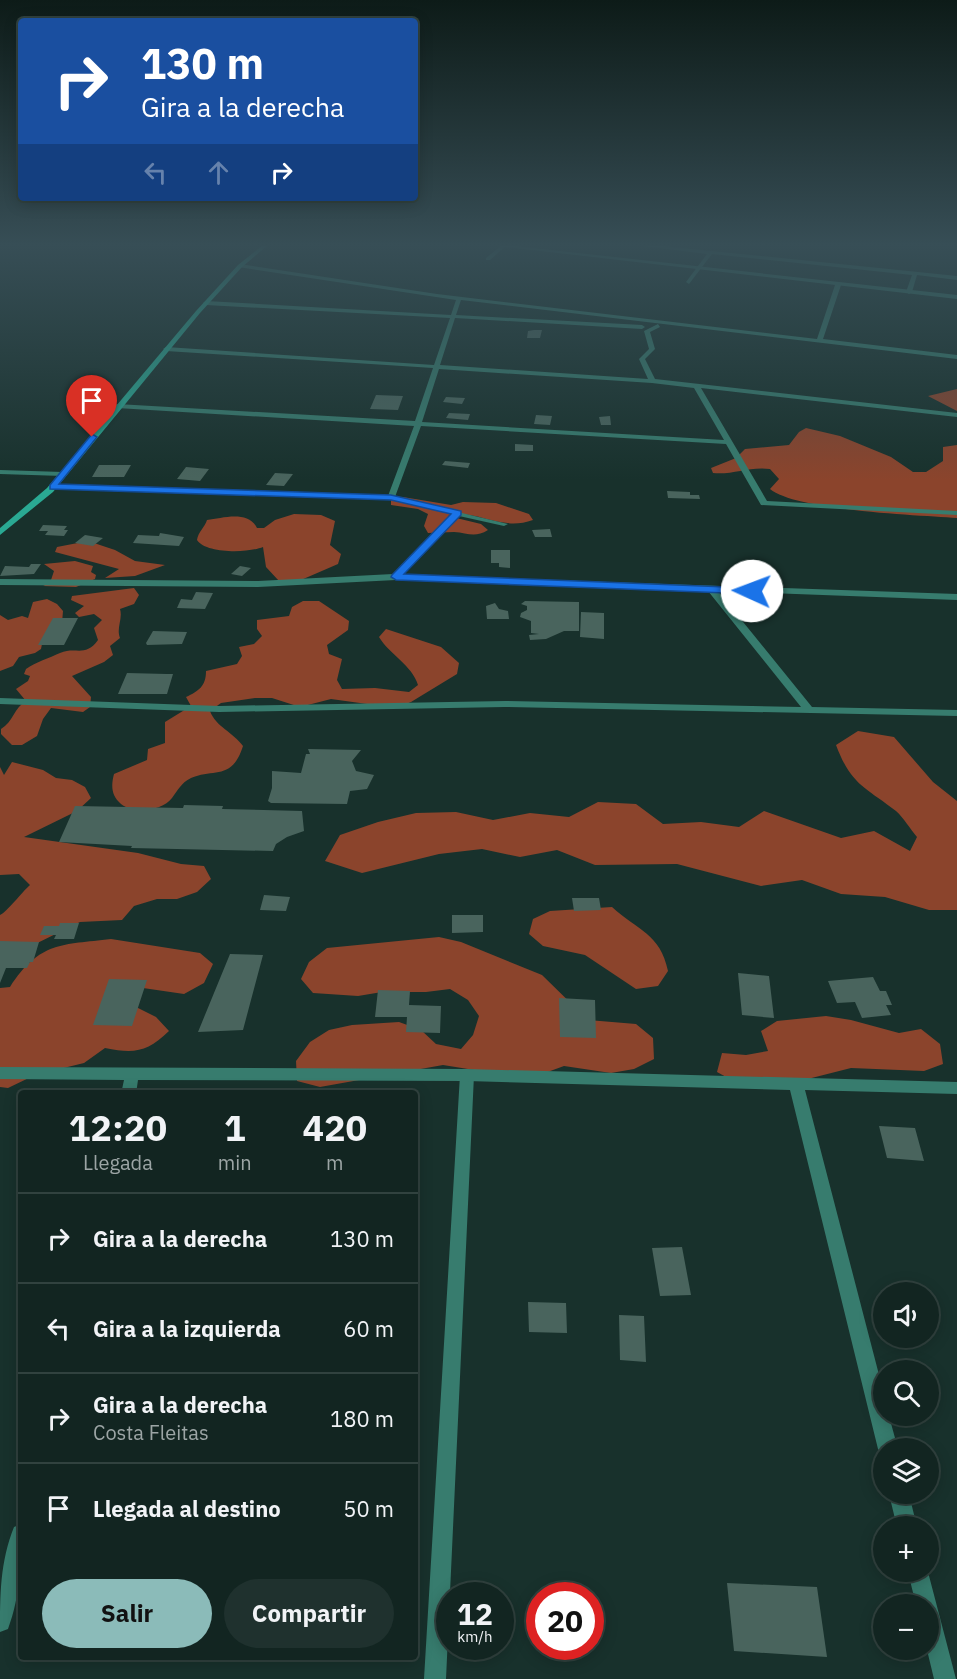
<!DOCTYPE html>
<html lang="es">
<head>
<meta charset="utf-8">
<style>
	body { margin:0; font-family:"IBM Plex Sans",sans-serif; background:#1f312e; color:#f1f3f6; height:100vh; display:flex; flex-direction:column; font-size:22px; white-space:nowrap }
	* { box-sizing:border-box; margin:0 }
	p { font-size:20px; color:#9ca5a5 }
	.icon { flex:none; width:33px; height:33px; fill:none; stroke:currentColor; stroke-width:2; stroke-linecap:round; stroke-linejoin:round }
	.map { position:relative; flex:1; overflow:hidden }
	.panel { position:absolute; left:18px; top:1090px; width:400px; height:570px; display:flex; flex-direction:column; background:#122521; border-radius:6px; box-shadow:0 3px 15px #0003,0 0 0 2px #31423f }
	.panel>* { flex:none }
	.top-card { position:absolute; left:18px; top:18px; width:400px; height:183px; border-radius:6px; box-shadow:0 3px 15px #0003,0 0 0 2px #31423f; background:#1a4fa0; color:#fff; overflow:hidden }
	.buttons { position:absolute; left:873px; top:1282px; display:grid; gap:12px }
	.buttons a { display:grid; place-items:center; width:66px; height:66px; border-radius:50%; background:#122521; box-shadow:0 3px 15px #0003,0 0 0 2px #31423f; font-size:30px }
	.speed { position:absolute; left:436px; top:1582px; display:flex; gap:12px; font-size:30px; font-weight:700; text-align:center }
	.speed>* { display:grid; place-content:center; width:78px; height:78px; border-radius:50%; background:#122521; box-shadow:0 3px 15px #0003,0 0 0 2px #31423f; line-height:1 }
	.speed small { font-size:15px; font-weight:400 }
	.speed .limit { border:9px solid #d22; background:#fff; color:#111 }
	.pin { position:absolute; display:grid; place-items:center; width:51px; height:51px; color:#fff; margin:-62px -26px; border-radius:50% 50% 50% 0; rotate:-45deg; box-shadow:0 0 6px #0007 }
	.pin .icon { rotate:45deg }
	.me { position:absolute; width:66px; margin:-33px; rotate:272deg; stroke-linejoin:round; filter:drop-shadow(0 0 4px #0008) }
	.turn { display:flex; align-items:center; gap:21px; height:126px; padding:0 24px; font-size:27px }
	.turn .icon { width:78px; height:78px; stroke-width:2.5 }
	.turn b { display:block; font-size:42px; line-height:51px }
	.lanes { display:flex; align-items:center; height:57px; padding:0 24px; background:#0003; justify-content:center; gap:30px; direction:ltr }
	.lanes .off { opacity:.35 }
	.eta { display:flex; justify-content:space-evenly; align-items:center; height:102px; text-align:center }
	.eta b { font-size:36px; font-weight:700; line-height:42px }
	.action { display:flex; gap:12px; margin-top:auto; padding:12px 24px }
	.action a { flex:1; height:69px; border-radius:36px; background:#8bbbb9; color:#111; font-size:24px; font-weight:700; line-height:69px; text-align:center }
	.action a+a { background:#1f312e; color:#f1f3f6 }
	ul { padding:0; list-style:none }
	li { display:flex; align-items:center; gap:18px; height:90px; padding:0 24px; border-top:2px solid #31423f }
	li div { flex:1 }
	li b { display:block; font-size:22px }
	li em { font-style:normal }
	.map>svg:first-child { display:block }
	.forest { fill:#8b442c }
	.building { fill:#49645d }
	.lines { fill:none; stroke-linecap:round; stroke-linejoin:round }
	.service { fill:#377c6e; fill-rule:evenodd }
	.minor { fill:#377c6e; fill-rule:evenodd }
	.secondary { fill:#2aa993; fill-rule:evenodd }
	.route { fill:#1a73e8; stroke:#114b97; stroke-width:1.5 }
</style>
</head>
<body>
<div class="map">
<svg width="957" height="1679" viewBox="0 0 957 1679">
	<rect width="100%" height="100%" fill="#18312c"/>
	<path class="forest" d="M957,389V411L928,396Z
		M806,428L840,436L891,457L913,472H926L943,461V447L957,445V518C917,515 797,511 770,489L779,479L770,469C750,466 733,475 713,473L711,468L736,458L745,449L789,445L799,432Z
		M403,497L451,505L463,502L496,503L529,514L533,520C500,532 476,508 448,516L481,524L488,530C475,538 468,533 454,532C445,532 436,533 428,533L424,526L428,514L418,509L391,505V499Z
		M294,514L321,515L335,521L330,545L341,554L338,564L301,580L279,581L266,567L263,547C249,553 206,554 197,540C198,532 205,527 207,520C223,518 248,510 257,528H264L275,520Z
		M88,541L115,550L135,561L165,565L135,576L105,578L119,569L55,552L57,547Z
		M75,561L93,566L91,572L96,575L95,579L76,587L43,586L50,583L54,571L44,564Z
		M134,588L139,595L134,604L120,609C123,619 116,628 120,638L110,646L113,655L104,662L72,676L91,697L90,707L83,712L51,708L43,719L37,736L22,745H12L1,734V729C13,722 14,708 26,701L16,689L28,681L30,676L24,674L26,669C36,662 49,658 60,653C76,646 85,658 98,640L94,628L102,620L94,614L79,617L75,613L84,606L71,600L72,596Z
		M47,599L57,604L63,611L62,623L42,644L41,649L35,653L19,657L13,666L0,671V615L8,620L22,616L28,618L33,602Z
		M303,601H319L349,621L348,630L327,645L329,654L342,659L337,680L342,689L375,688L409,692L418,685C412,665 390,655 379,637L386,629L441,647L459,663L457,674L411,702L396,708L331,699L300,707L272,698H255L221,703L210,711C216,727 233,732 243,746C232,781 214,768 191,778C181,783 178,790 172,798C162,811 134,814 121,804C111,795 111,786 114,774L147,760L148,749L165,743V722L191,706L186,697C199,691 206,686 206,671L237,664L242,656L239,647L254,644L262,636L257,629V620L289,616L292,607Z
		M858,731L894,737L933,782L957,801V910H929L885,897L841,894L802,880L761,886L677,864L595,865L557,850L520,857L482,849L439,854L362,873L325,861L340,835L378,822L416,813L456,812L493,820L530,813L569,817L598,802L636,804L663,824L701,822L739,827L764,811L841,838L874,831L910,851L917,837C910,829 904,818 896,811C865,787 851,785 836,745Z
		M12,762L43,770L56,778L72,780L85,787L91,798L77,811L24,837L138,853L181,864L204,866L211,879L197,892L177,899H157L134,906L122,920L80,922L15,954L0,973V915C7,912 22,892 30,885L19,874L0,875V767L4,775Z
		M612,907C638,931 660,933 668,971L658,986L636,989L585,955L543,946L529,934L533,919L550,911Z
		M439,937L461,942L542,975L588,1020L636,1024L653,1038L654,1059L634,1069L611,1073L564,1066L542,1074L517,1077L443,1065L320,1087L297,1081L296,1061L310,1042L329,1030L352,1025L399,1022L421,1030L436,1044L461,1049L473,1035L479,1016L468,1000L450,989L426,992H382L358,996L313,993L301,979L309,962L327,948Z
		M111,939L200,953L213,964L204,983L184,994L143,988L120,999L156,1017L169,1031C147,1052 135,1054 105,1048L84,1063L35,1075L8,1088L0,1087V988L10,987C40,941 62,945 111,939Z
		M826,1016L851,1020L899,1033L921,1029L940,1044L943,1064L924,1071L851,1068L788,1084H739L717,1072L722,1053L746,1055L768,1051L761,1031L777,1021Z"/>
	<path class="building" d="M534,330H542L540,338H527L528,331Z
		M376,395L403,396L398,410L370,409Z
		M446,397L465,398L462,404L443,402Z
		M449,413L470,414L468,420L446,418Z
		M536,415L552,416L550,425L534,424Z
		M610,416L611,425H601L599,417Z
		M515,444L533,445V451H515Z
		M445,461L470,463L468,468L442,465Z
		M99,465H131L124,477H92Z
		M186,467L209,469L200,481L177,479Z
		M275,473L293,474L284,486L266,485Z
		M667,491L690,492V495H699L700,499L668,498Z
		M43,525L67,526L64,530H68L64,536L45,535L48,531H39Z
		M550,529L552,537H535L532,530Z
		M160,533L184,537L179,546L133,543L138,535L159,536Z
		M85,535L103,538L93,546L75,543Z
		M491,550H510V568L499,567V563H491Z
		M31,564H41L34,574L0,576L5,566L29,567Z
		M240,566L251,568L242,576L231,574Z
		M196,592L213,593L205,609L177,608L181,599L192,600Z
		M525,601L579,602V631H564L546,639L530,640L529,635L539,634L531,633V621L520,617L521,613L527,610V606L521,604Z
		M495,603L499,609L508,611L509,619H487L486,606Z
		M581,612L604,613V639L580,637Z
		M53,618H78L64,645H38Z
		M153,631L187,632L182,644L147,645L146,643Z
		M127,673L167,674H173L167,694H118Z
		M308,749L361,750L352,761L356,771L374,775L367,789L350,791L347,804L271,803L268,801L272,788V771L301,773L306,754H310Z
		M184,805L223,806L222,809L302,811L304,831L287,837L276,844L273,851L131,848L132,846L59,842L75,806L183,808Z
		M264,895L290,897L286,911L260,910Z
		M572,898H599L601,910L574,911Z
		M452,915H483V932L452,933Z
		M60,923H79L74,939H54L56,935H40L44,926H59Z
		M0,941L39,942L33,962H30L27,968H6L0,983Z
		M230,954L263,955L243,1030L198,1032Z
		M738,973L769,976L774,1018L742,1015Z
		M873,977L880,991H886L892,1005H886L891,1015L862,1018L855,1002L837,1003L828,981Z
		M109,979L147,980L132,1026L93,1025Z
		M378,990L410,991L409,1005L441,1006L440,1033L406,1032L407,1017H375Z
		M559,998L595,1000L596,1038L560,1037Z
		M879,1126L915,1128L924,1161L887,1158Z
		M682,1247L691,1295L660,1296L652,1248Z
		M528,1302L566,1303L567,1333L529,1332Z
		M619,1315L644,1316L646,1362L620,1360Z
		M727,1583L817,1587L827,1657L734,1651Z"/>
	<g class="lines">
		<path class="service" d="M502,245H507L490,260H486V258Z
			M635,245H653L957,276V280L917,275L912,292L909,294L906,292L912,275L712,254L689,284L686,282L707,254Z
			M240,264L437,294L817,339L835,285L838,283L841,285L823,339L957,355V359L461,300L456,315L642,325L645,327L642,329L455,318L440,365L648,379L639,359L649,349L644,331L658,324L660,327L650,332L655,349L645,359L655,379L957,413V417L701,388L767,501L957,511V515L761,505L726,444L421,426L395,497L508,524L504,526L459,516L403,575L957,594V600L718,591L812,707L957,710V716L505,707L219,712L0,704V698L219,706L505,701L801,707L708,591L396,580L258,587L0,585V579L258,581L393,574L451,514L391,500L50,489V485H53L388,496L414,426L117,408L114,406L117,404L415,421L433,368L166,351L163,349L166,347L434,365L450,318L206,305L203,303L206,301L451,315L456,300L238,267ZM439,369L652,383L694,388L724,440L422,422Z
			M0,470L63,472L67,474L63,476L0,474Z
			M467,1069L472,1071L474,1075L446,1679H424L460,1075L462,1071Z"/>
		<path class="minor" d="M489,245H506L957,295V299Z
			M0,1067L467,1069L957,1082V1094L805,1090L884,1394V1416H889L898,1449H884V1457L878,1449L790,1090L467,1081L138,1080L136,1094H121L124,1080L0,1079Z
			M889,1494H909L917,1527H897Z
			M21,1524C21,1560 21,1595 8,1629L0,1632C0,1595 0,1562 14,1527Z
			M908,1572H928L956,1679H934L927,1650H928V1605H916Z"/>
		<path class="secondary" d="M263,245H268L242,267L200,313L53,492L0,535V528L47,488L196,311L238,265Z"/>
	</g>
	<linearGradient id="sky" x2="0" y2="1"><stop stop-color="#0d1b18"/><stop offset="0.51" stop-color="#374e56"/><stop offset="1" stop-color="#374e56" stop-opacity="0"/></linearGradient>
	<rect width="957" height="480" fill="url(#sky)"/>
	<path class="route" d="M92,434L97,437L59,484L391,495L461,511V515L404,574L752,588L757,591L752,594L396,580L391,577L392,575L451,514L391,500L50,489V485Z"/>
</svg>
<div class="buttons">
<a><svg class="icon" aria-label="sound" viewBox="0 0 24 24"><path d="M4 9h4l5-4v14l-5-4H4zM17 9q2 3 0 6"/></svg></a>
<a><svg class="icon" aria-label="search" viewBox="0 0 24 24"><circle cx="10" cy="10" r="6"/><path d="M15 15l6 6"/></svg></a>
<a><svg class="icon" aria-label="layers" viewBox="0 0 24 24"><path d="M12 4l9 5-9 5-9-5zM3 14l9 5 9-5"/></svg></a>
<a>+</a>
<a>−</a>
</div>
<div class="speed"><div>12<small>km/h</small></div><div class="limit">20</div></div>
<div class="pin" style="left:92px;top:437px;background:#d93025"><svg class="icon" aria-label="arrive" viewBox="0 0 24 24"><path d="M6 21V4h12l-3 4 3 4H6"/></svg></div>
<svg class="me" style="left:752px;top:591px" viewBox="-20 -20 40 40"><circle r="19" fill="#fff"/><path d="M0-13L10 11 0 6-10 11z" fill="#1a73e8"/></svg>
<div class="top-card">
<div class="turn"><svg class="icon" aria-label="right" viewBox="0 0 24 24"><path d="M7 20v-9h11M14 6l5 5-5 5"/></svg><div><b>130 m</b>Gira a la derecha</div></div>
<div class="lanes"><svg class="icon off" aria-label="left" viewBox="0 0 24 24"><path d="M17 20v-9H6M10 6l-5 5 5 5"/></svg><svg class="icon off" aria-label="ahead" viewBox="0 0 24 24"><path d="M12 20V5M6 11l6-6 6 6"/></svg><svg class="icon" aria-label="right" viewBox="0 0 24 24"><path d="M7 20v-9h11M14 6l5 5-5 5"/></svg></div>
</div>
<section class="panel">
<div class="eta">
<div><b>12:20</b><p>Llegada</p></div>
<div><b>1</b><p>min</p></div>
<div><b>420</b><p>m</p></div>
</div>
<ul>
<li><svg class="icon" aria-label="right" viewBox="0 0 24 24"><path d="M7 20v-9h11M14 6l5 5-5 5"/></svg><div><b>Gira a la derecha</b></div><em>130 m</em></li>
<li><svg class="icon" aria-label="left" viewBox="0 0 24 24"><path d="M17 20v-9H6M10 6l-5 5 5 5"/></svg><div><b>Gira a la izquierda</b></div><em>60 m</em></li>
<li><svg class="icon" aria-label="right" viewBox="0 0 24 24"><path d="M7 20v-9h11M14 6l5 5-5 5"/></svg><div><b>Gira a la derecha</b><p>Costa Fleitas</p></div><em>180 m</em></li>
<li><svg class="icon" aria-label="arrive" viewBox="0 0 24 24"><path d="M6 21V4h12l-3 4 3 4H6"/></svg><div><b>Llegada al destino</b></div><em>50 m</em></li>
</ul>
<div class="action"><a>Salir</a><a>Compartir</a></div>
</section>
</div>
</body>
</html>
